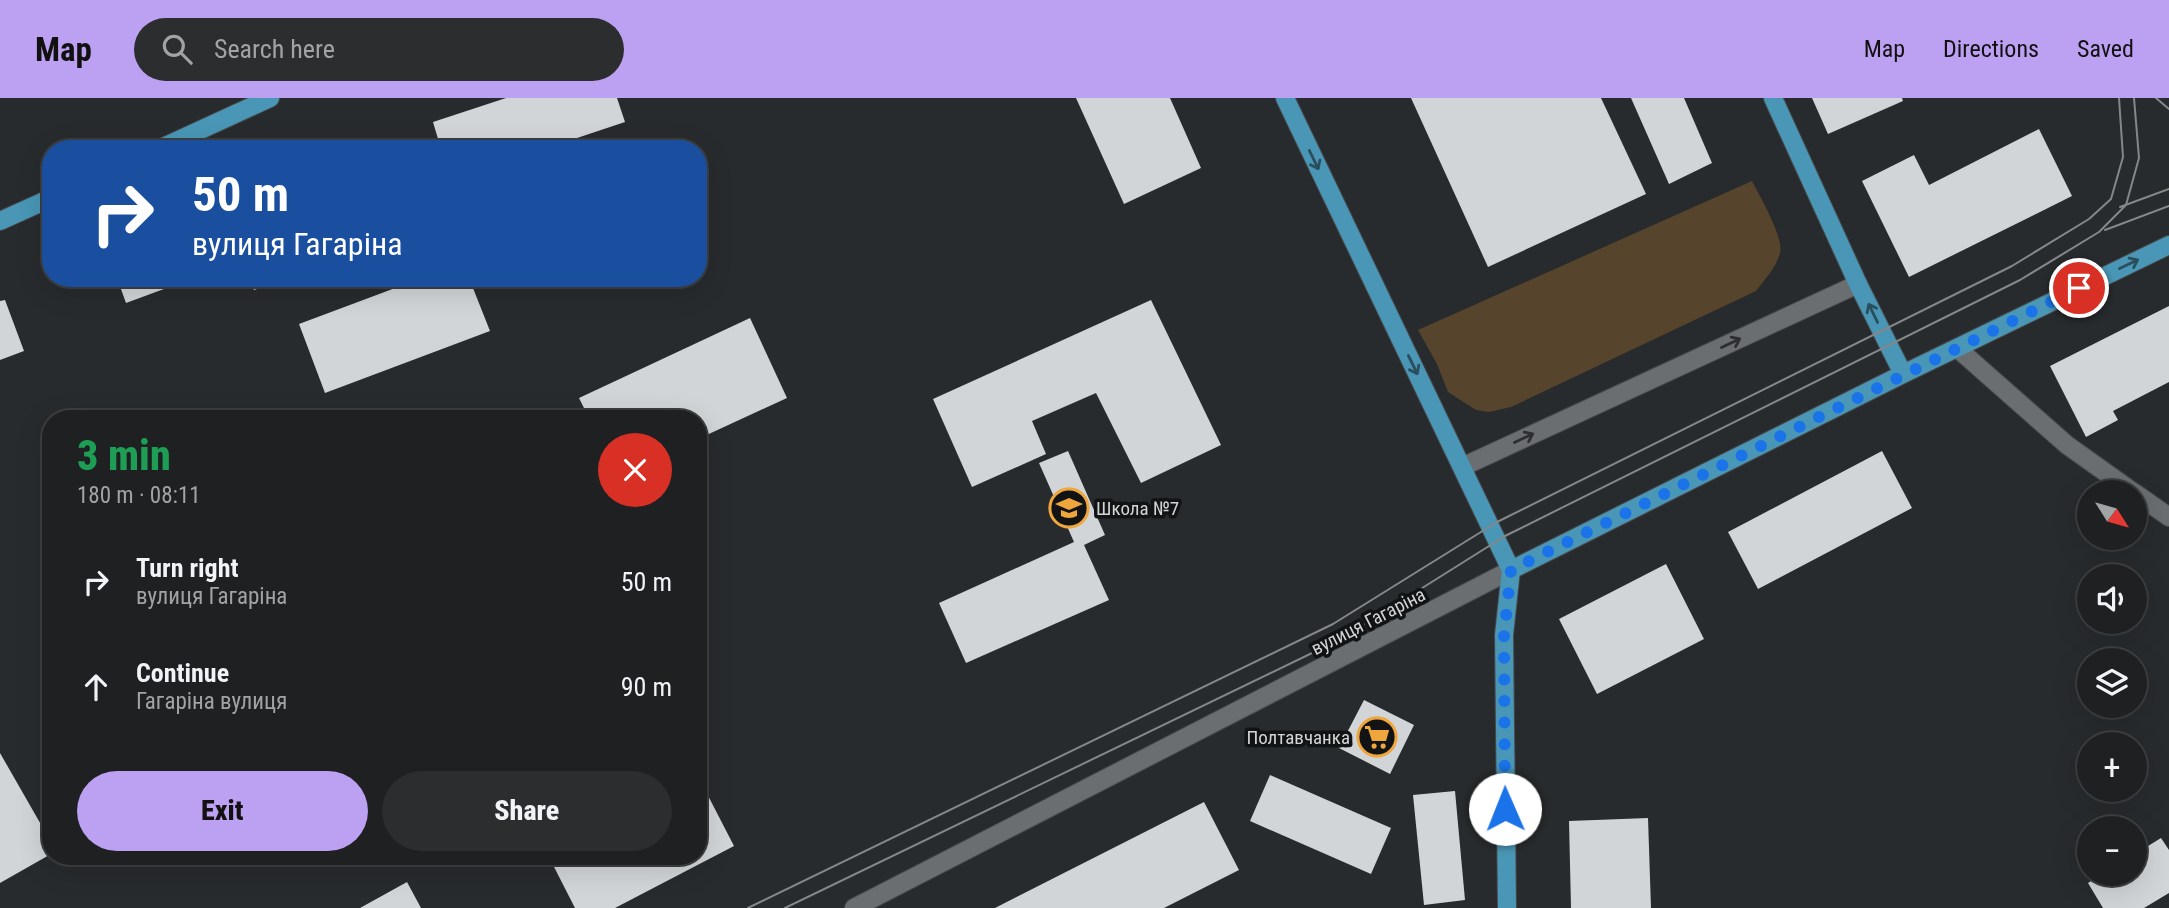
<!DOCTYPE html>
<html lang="en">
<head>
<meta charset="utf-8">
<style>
	body { margin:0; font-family:"Roboto Condensed",sans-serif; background:#2b2d2f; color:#f1f3f6; height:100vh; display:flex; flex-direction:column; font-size:26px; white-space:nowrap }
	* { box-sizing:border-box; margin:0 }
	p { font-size:23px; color:#a1a3a5 }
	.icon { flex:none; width:38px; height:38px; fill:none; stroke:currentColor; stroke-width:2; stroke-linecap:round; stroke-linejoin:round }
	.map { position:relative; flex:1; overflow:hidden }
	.side { position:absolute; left:42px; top:312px; width:665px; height:455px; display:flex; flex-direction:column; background:#1e2022; border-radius:28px; box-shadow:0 7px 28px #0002,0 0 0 2px #3c3e40 }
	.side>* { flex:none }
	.top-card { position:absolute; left:42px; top:42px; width:665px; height:147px; border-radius:28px; box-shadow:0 7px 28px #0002,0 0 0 2px #3c3e40; background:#1a4fa0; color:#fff; overflow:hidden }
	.needle { width:46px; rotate:127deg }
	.buttons { position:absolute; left:2077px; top:382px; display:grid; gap:14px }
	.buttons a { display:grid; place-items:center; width:70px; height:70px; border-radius:50%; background:#1e2022; box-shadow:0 7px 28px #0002,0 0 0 2px #3c3e40; font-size:35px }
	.pin { position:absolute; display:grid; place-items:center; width:60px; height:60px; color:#fff; margin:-30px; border:4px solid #fff; border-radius:50%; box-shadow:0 2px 7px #0007 }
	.me { position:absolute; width:77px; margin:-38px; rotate:359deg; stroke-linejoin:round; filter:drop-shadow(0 0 5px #0008) }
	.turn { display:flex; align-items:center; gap:24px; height:147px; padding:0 35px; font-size:32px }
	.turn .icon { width:91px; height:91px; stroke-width:2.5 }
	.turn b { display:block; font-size:49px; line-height:60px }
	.round { display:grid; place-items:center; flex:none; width:74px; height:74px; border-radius:37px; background:#2b2d2f }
	.head { display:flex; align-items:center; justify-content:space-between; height:119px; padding:0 35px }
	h1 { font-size:42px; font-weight:800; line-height:52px; color:#1e9e55 }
	.button { display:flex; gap:14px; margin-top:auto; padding:14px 35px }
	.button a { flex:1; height:80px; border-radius:42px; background:#bca0f2; color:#111; font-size:28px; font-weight:800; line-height:80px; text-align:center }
	.button a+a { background:#2b2d2f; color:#f1f3f6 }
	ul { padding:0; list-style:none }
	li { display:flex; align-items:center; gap:21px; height:105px; padding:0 35px }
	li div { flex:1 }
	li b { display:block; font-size:26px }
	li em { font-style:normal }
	header { display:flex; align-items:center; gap:42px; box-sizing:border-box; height:98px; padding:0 35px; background:#bca0f2; color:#111 }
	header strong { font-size:33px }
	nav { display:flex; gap:38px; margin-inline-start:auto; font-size:24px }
	.search { width:490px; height:63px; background:#2b2d2f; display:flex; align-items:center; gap:18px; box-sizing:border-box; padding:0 24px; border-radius:38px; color:#a1a3a5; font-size:26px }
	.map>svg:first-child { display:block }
	.green { fill:#56442c }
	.building { fill:#d1d5d7 }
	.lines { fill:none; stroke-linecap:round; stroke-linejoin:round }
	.minor-casing { stroke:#47494b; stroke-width:20 }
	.major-casing { stroke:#47494b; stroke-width:20 }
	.minor { stroke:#6a6e70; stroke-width:18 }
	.major { stroke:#4996b6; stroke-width:18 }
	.tram { stroke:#858788; stroke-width:2 }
	.oneway { stroke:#2b4e5d }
	.oneway2 { stroke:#2c2e30 }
	.route { stroke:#1a73e8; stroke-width:12; stroke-dasharray:0 21.6 }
	.labels { text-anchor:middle; stroke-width:7; stroke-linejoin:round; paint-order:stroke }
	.poi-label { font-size:19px; fill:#d2d4d5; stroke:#121314; text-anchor:start }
	.street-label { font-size:19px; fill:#d2d4d5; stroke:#121314 }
</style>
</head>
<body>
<header>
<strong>Map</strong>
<div class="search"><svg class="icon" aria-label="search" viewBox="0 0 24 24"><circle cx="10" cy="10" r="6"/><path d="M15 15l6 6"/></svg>Search here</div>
<nav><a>Map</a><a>Directions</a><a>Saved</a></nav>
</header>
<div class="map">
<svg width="2169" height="810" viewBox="0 0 2169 810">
	<rect width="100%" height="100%" fill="#282b2d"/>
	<path class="green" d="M1752,83C1760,99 1784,139 1780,155C1776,170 1765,181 1756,193L1511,309L1489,314L1476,312L1448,294L1437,266L1418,232Z"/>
	<path class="building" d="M506,0H617L625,24L544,51H441L433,24Z
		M1076,0H1170L1201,70L1124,106Z
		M1411,0H1601L1646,96L1488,169Z
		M1631,0H1684L1712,65L1669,86Z
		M1812,0H1902L1903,3L1828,36Z
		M2039,31L2072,98L1909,179L1862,83L1914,57L1929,87Z
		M117,180H191V181L126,205Z
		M250,180H285V181L254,192Z
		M422,180H469L490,233L325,295L299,226Z
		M5,202L24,253L0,262V203Z
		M1151,202L1221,347L1141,385L1096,295L1032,323L1046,356L972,389L933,301Z
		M2169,208V284L2113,313L2118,322L2086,339L2050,268Z
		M750,220L787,300L698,341V320H589L579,300Z
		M1068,353L1105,437L1084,447L1109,502L966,565L939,505L1074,444L1039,365Z
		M1882,353L1912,410L1758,491L1728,434Z
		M1666,466L1704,541L1597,596L1559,521Z
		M1364,602L1414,627L1390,676L1339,650Z
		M0,655L51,744V756L0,785Z
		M1270,677L1391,730L1371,776L1250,723Z
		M702,686L734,748L615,810H575L552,765L566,758H698V688Z
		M1455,693L1465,802L1424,807L1413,697Z
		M1204,704L1239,772L1164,810H995Z
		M1648,720L1651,810H1571L1569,723Z
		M2161,740L2169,752V795L2144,810H2103L2088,785L2103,775H2135V756Z
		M407,784L421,810H360Z"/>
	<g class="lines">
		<g class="minor-casing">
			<path id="minor" d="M1957,250L2067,347L2133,394
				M1462,369L1858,186
				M2135,395L2169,419
				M854,810L1511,472"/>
		</g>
		<g class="major-casing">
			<path id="major" d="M1285,0L1511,472L1504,537L1507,810
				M1773,0L1858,186L1903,276
				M159,51L270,0
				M0,123L51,100
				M1511,472L1903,276L2169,147"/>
		</g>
		<use href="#minor" class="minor"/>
		<use href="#major" class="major"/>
		<path class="tram" d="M2156,0L2169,11
			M2120,109L2169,91
			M2105,132L2169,108
			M748,810L1333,526L1497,424L2012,168L2089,121L2111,101L2123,59L2119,0
			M785,810L1341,541L1505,438L2020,182L2099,134L2126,107L2139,60L2134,0"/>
	</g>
	<defs><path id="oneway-shaft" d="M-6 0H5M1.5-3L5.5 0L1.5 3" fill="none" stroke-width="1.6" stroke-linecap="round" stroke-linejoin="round" transform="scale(1.75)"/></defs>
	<g class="oneway">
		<use href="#oneway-shaft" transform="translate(1314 62) rotate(64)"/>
		<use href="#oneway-shaft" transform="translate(2129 166) rotate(-26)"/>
		<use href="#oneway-shaft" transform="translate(1873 215) rotate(-116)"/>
		<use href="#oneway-shaft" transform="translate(1413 267) rotate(64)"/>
	</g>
	<g class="oneway2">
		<use href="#oneway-shaft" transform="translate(1731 245) rotate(-25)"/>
		<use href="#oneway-shaft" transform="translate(1524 340) rotate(-25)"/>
	</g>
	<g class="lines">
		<path class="route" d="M1505,711L1504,537L1511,472L2079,190"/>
	</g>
	<defs>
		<g id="school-ring" transform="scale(2.0125)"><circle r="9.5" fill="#121314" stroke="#efa73d" stroke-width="1.5"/><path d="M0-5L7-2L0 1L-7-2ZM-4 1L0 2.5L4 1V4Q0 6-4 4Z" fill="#efa73d"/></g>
		<g id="supermarket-ring" transform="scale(2.0125)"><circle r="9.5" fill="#121314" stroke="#efa73d" stroke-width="1.5"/><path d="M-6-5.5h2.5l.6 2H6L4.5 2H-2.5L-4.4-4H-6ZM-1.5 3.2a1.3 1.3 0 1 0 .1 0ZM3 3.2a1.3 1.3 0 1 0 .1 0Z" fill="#efa73d"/></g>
	</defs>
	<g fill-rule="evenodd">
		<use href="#school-ring" x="1069" y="410"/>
		<use href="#supermarket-ring" x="1377" y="639"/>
	</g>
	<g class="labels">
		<g class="poi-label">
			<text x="1096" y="417">Школа №7</text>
			<text x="1350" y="646" text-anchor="end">Полтавчанка</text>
		</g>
		<g class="street-label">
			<text transform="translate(1368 523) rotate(-27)" y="7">вулиця Гагаріна</text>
		</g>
	</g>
</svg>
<div class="buttons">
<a><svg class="needle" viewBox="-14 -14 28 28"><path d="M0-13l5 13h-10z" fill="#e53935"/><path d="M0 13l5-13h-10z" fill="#a1a3a5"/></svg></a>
<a><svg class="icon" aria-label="sound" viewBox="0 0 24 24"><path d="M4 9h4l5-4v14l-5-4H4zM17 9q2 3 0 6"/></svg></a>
<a><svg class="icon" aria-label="layers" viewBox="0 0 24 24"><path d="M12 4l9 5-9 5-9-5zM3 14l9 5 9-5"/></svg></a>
<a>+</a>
<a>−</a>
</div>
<div class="pin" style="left:2079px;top:190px;background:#d93025"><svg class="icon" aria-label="arrive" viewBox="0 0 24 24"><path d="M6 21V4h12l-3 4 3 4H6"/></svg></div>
<svg class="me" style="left:1505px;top:711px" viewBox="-20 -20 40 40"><circle r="19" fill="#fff"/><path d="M0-13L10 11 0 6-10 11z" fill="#1a73e8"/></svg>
<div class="top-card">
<div class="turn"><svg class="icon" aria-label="right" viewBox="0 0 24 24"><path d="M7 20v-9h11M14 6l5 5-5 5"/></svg><div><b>50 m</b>вулиця Гагаріна</div></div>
</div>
<section class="side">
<div class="head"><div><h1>3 min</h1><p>180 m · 08:11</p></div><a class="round" style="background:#d93025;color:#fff"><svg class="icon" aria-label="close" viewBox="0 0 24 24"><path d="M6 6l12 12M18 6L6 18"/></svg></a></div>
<ul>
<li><svg class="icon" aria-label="right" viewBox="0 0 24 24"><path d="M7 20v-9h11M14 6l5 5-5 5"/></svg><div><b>Turn right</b><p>вулиця Гагаріна</p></div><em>50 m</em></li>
<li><svg class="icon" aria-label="ahead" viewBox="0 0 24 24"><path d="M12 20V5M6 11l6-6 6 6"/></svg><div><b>Continue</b><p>Гагаріна вулиця</p></div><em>90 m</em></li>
</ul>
<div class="button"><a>Exit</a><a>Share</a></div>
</section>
</div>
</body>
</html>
